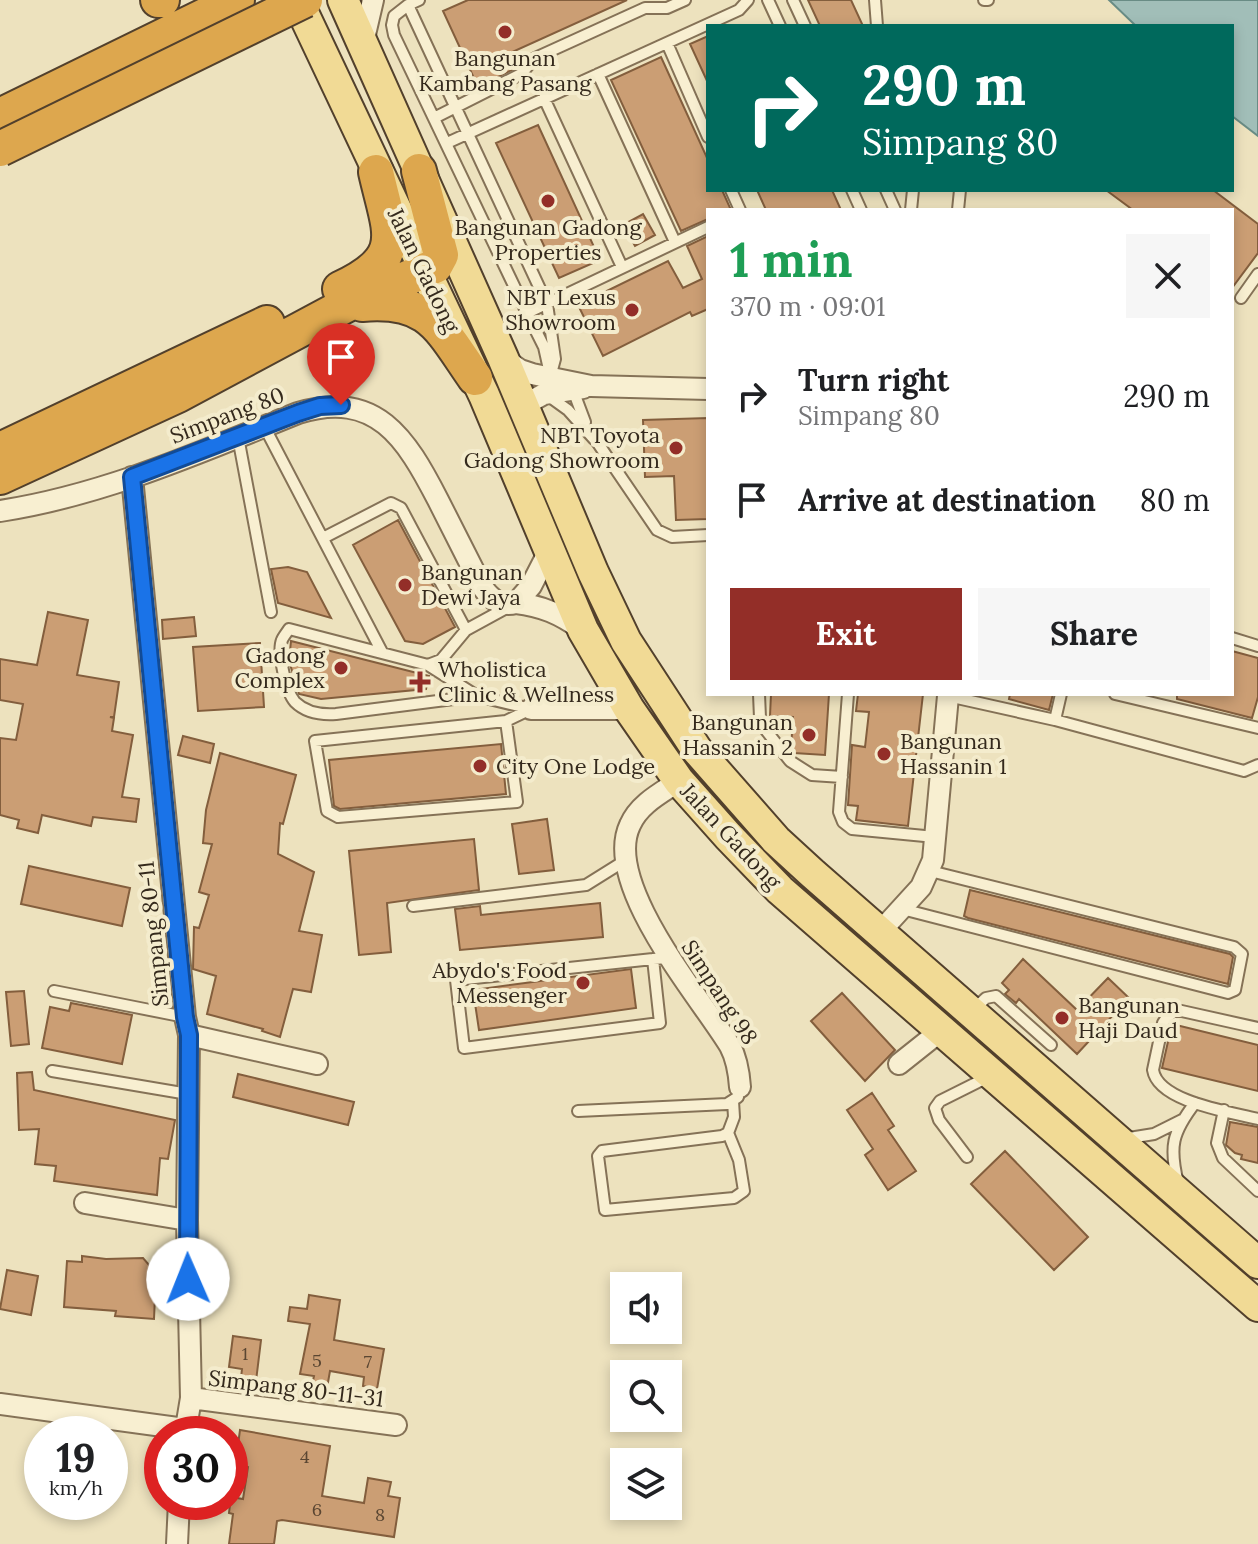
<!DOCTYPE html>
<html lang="en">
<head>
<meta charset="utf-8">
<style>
	body { margin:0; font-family:Lora,serif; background:#f6f6f6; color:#202124; height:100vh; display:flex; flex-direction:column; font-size:30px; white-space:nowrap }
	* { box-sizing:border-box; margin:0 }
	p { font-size:26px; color:#757577 }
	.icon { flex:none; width:44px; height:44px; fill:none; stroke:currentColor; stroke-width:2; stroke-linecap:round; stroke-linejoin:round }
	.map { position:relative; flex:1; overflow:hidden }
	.details { position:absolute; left:706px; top:208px; width:528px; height:488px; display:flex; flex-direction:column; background:#fff; border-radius:0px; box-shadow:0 4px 12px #0003 }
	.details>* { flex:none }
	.guide { position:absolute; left:706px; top:24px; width:528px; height:168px; border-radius:0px; box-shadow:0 4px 12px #0003; background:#00695c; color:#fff; overflow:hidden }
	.buttons { position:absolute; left:610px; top:1272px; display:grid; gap:16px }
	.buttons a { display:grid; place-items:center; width:72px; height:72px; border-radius:0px; background:#fff; box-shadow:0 4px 12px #0003; font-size:40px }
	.speed { position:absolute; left:24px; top:1416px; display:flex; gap:16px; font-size:40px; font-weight:700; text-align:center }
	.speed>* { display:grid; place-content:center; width:104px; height:104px; border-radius:50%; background:#fff; box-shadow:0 4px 12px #0003; line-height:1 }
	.speed small { font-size:20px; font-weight:400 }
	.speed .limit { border:12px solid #d22; background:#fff; color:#111 }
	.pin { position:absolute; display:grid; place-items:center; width:68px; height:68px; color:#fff; margin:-82px -34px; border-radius:50% 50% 50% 0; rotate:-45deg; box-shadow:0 0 8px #0007 }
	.pin .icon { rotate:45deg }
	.me { position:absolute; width:88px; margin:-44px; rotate:359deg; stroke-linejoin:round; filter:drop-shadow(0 0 6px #0008) }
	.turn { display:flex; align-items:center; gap:28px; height:168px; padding:0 24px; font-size:36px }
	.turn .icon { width:104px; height:104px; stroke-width:2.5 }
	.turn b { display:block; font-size:56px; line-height:68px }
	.round { display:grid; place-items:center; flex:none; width:84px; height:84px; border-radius:0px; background:#f6f6f6 }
	.headline { display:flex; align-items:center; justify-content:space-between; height:136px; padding:0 24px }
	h1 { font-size:48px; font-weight:700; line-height:60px; color:#1e9e55 }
	.primary-button { display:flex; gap:16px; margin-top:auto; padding:16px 24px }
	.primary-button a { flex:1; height:92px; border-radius:0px; background:#932e28; color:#fff; font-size:32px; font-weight:700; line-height:92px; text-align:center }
	.primary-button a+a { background:#f6f6f6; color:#202124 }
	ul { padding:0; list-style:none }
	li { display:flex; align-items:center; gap:24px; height:104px; padding:0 24px }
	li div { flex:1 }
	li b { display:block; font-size:30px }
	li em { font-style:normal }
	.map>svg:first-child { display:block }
	.water { fill:#a1beb8; stroke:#698c85; stroke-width:2 }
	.building { fill:#cb9e74; stroke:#835e3d; stroke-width:2 }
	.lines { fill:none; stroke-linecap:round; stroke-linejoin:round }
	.lane-casing { stroke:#857257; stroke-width:14 }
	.street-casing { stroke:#857257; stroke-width:24 }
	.primary-casing { stroke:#52402c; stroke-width:34 }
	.highway-casing { stroke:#52402c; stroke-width:38 }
	.lane { stroke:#f8efd1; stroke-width:10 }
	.street { stroke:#f8efd1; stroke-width:20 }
	.primary { stroke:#f1da95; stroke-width:30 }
	.highway { stroke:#dda74e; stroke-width:34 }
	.highway-bridge-casing { stroke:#52402c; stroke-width:38; stroke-linecap:butt }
	.highway-bridge { stroke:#dda74e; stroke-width:34 }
	.route-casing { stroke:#114b97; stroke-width:20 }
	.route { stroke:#1a73e8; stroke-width:14 }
	.poi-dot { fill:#932e28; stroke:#f4eccd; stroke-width:3 }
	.labels { text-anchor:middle; stroke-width:8; stroke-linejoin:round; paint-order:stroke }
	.number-label { font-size:18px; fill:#5a4632 }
	.poi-label { font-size:22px; fill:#34291c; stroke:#f4eccd; text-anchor:end }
	.street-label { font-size:22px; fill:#34291c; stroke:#f4eccd }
</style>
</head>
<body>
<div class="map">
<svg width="1258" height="1544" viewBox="0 0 1258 1544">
	<rect width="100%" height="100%" fill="#ede2be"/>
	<path class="water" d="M1109,0H1258V136L1232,116V26H1136Z"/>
	<path class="building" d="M468,0H627L510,53L516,68L478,87L443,11Z
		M808,0H851L863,26H820Z
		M708,36V83L690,44Z
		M661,57L708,160V190H722L731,210H708V219L681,231L611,80Z
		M538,125L600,260L559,278L496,143Z
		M757,190H832L841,210H766Z
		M1106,190H1213L1258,224V253L1232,288V210H1133Z
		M643,214L655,235L635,246L623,225Z
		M708,236V309L692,316L690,312L603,356L578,305L668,261L683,288L702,279L687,246Z
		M708,418V519L676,520L674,476L645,477L643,420Z
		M398,520L455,627L423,644L405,641L353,545Z
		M288,567L307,572L331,618L278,603L271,569Z
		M48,612L88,620L77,675L119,682L114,717H110L114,718L112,731L133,735L122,797L139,799L136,822L93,817L91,826L42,815L38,833L17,828L19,820L0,815V738L16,740L23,704L0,700V659L37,665Z
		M194,617L196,636L163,639L162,620Z
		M291,641L429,676L426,689L321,699L299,694L289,661Z
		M260,643L264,707L198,711L193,647Z
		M1232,651L1258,658V697L1252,718L1177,699V694H1232Z
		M771,694H829L825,755L794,753L791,749L793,717L770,716Z
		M858,694H923L908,826L856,820L858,806L848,805L852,745L865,747L869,712L856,711Z
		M1010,694H1053L1049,710L1009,699Z
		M183,736L214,744L210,763L178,755Z
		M501,744L506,794L340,809L334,806L329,760Z
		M220,753L296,775L283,824L280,823L278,854L314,872L299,931L322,935L311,992L293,989L280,1037L262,1031L263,1029L207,1014L216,976L193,969L194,927L199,928L209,895L199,892L212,844L203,843L206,810Z
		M547,819L554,870L519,874L512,824Z
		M474,839L479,890L387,903L391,952L359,955L349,851Z
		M29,866L130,888L122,926L21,904Z
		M970,890L1230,954L1233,957L1228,984L968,918L964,916Z
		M600,903L603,937L460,950L455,909L480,906L481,915Z
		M1023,959L1077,1010L1108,978L1129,998L1077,1054L1019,999L1016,1003L1005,994L1009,990L1002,983Z
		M631,969L636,1008L479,1030L473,990Z
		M24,991L29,1044L11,1046L6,992Z
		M842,993L895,1050L865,1081L811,1021Z
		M71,1003L132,1015L122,1064L42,1048L50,1007L69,1011Z
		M1172,1024L1258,1045V1091L1162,1068Z
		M32,1072L34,1090L175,1120L168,1159L160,1158L157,1195L54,1181L56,1166L35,1164L39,1129L19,1130L17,1073Z
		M238,1074L354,1102L348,1125L233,1097Z
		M872,1093L894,1126L888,1130L916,1171L888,1190L865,1155L873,1149L847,1110Z
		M1230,1122L1258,1127V1163L1241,1159L1242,1155L1235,1153L1226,1145Z
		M1005,1151L1088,1237L1054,1270L971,1184Z
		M82,1256L106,1259L143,1258L156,1273L154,1319L115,1316L116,1311L64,1307L67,1261L82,1262Z
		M7,1270L38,1276L31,1315L0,1309Z
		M309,1295L340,1300L334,1340L384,1349L377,1389L363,1386L364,1377L330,1371L327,1388L312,1385L314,1376L300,1374L310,1324L288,1321L290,1307L307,1309Z
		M233,1336L261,1340L256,1381L241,1378L242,1369L229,1367Z
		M240,1430L330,1446L322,1496L364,1503L368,1478L391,1482L388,1496L400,1498L394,1537L282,1520L277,1521L274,1544H229L233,1514L229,1513L231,1497L243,1499L248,1467L230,1464V1444L238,1445Z"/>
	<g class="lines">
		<g class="lane-casing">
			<path id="lane" d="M419,0L408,5L547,304L555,359L549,381
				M768,0L780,26
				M793,0L805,26
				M875,0L877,26
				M984,0H988
				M408,5L394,16L392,25L394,35L527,313L708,227
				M667,43L708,137
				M598,74L675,242
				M544,98L622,267
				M434,118L521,74L535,58L645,8H667L685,0
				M447,143L739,10L748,0
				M731,190L740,210
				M852,190L861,210
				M886,190L895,210
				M911,210L913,190
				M958,210L960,190
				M1241,298L1258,274
				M527,313L544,347L550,374
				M573,390L585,422
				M550,397L568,410L594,439
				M264,426L382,652
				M593,436L657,530L672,537L708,535
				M238,437L271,612
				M323,538L391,503L401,508L466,630
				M289,629L428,665L477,696L336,714C321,715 306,713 295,702C286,692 277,652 282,640C283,637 288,631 289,629Z
				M1232,638L1258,646
				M428,665L441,660L466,630L510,606
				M759,694L760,718L765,729L790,761L812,775L842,777
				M848,694L839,812L843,822L852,829L935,837
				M1061,694L1055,720L1244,771L1258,765
				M1115,694L1258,728
				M477,696L531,709L506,721L315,741L327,811L338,817L517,802L506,721
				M948,696L1055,720
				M413,906L586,885L626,860
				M902,909L1228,993L1235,990L1242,954L1234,947L930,871
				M653,959L660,1023L464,1048L456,980L653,959L668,958
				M54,991L185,1017
				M973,1010L986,998L996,996L1051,1045
				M1258,1028L1177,1010L1167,1017L1163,1023L1153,1070C1158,1102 1231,1112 1258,1119
				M52,1071L188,1094
				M1224,1110L1217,1143L1223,1158L1258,1191
				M578,1111L727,1104L738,1097
				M728,1133L739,1160L744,1191L734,1198L605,1210L598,1156L602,1151L722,1136L728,1133L734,1117L733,1101
				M1123,1139L1154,1134L1182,1120
				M967,1157L939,1120L935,1108L940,1101L988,1077
				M1178,1183C1169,1147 1172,1133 1195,1103"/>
		</g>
		<g class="street-casing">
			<path id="street" d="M363,43L373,0
				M503,358L520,370L532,374L591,386L708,389
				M524,405L544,394L583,388
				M132,477L185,1017L189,1035L187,1220L191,1398L185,1434
				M0,511C104,495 201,452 298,413C376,389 406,438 438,500C452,528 466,555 480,583C488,597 499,607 516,603L531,586L549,551
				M516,603C542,606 560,614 581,629
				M531,709H629
				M679,781C661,793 639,804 630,825C602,884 701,998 730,1046C737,1059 739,1073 740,1087
				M879,933L921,887L933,860L948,696
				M189,1035L317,1064
				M899,1064L943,1029
				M85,1203L187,1220
				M191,1398L396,1425
				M0,1404L185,1429
				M177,1544L179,1502"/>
		</g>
		<g class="primary-casing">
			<path id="primary" d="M297,0L484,395L583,630L629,709L679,781L728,836L780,890L1258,1306
				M343,0L503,358L593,572L626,641L697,750L776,840L812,873L1258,1263"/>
		</g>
		<g class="highway-casing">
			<path id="highway" d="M158,0H162
				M0,116L237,0
				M340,289C408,257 390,234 376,172
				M362,304C430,298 440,328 475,378
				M0,450L267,323
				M0,477L178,395L346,305L435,266L441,255L419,171"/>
		</g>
		<use href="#lane" class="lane"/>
		<use href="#street" class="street"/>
		<use href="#primary" class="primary"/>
		<use href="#highway" class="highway"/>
		<g class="highway-bridge-casing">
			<path id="highway-bridge" d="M0,149L305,0"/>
		</g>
		<use href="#highway-bridge" class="highway-bridge"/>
	</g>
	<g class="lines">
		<g class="route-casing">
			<path id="route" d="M188,1279L189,1035L185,1017L132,477L298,413L320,406L341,405"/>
		</g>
		<use href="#route" class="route"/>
	</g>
	<g class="poi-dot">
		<circle cx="505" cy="32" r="8"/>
		<circle cx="548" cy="201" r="8"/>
		<circle cx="632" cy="310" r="8"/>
		<circle cx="676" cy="448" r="8"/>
		<circle cx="405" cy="585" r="8"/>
		<circle cx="341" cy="668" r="8"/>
		<path d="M416 670h8v8h8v8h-8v8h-8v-8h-8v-8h8z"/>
		<circle cx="809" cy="735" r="8"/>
		<circle cx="884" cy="754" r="8"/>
		<circle cx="480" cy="766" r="8"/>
		<circle cx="583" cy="983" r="8"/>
		<circle cx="1062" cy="1018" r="8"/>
	</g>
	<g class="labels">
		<g class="number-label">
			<text x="245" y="1360">1</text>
			<text x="317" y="1367">5</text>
			<text x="368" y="1368">7</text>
			<text x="305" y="1463">4</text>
			<text x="317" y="1516">6</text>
			<text x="380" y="1521">8</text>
		</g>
		<g class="poi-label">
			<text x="505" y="66" text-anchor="middle">Bangunan<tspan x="505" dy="25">Kambang Pasang</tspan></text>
			<text x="548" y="235" text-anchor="middle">Bangunan Gadong<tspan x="548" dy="25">Properties</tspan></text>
			<text x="616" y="305">NBT Lexus<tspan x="616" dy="25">Showroom</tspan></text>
			<text x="660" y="443">NBT Toyota<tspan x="660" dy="25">Gadong Showroom</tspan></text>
			<text x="421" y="580" text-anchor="start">Bangunan<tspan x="421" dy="25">Dewi Jaya</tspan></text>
			<text x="325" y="663">Gadong<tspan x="325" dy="25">Complex</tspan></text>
			<text x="438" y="677" text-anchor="start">Wholistica<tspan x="438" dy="25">Clinic &amp; Wellness</tspan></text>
			<text x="793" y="730">Bangunan<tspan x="793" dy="25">Hassanin 2</tspan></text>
			<text x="900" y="749" text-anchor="start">Bangunan<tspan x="900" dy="25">Hassanin 1</tspan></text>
			<text x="496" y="774" text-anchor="start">City One Lodge</text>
			<text x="567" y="978">Abydo's Food<tspan x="567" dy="25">Messenger</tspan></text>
			<text x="1078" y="1013" text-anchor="start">Bangunan<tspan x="1078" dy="25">Haji Daud</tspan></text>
		</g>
		<g class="street-label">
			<text transform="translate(424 270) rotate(64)" y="8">Jalan Gadong</text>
			<text transform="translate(227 415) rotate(-21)" y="8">Simpang 80</text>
			<text transform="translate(731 836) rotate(47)" y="8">Jalan Gadong</text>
			<text transform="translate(153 934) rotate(-96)" y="8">Simpang 80-11</text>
			<text transform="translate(720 992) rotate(57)" y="8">Simpang 98</text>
			<text transform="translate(296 1388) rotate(7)" y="8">Simpang 80-11-31</text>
		</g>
	</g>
</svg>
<div class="buttons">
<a><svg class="icon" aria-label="sound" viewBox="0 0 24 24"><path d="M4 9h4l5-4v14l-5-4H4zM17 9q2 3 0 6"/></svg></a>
<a><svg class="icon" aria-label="search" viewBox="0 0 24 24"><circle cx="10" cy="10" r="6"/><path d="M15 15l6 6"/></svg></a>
<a><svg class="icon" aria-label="layers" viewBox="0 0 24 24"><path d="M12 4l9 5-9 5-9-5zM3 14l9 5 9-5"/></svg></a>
</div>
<div class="speed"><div>19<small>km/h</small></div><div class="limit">30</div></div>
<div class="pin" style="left:341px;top:405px;background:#d93025"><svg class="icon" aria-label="arrive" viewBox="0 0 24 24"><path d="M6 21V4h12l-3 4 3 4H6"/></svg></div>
<svg class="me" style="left:188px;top:1279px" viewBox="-20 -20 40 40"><circle r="19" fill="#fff"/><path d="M0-13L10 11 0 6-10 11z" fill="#1a73e8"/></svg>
<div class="guide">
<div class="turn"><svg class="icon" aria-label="right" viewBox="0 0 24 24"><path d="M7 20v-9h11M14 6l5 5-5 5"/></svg><div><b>290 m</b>Simpang 80</div></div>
</div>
<section class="details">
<div class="headline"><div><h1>1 min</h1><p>370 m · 09:01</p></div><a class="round"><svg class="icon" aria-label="close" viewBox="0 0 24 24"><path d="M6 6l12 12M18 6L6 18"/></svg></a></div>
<ul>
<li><svg class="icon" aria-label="right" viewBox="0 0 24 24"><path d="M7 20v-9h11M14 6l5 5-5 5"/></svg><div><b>Turn right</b><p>Simpang 80</p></div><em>290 m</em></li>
<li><svg class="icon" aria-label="arrive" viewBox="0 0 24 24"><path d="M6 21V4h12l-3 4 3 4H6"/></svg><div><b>Arrive at destination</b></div><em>80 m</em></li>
</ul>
<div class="primary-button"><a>Exit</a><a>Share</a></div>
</section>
</div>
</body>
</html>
